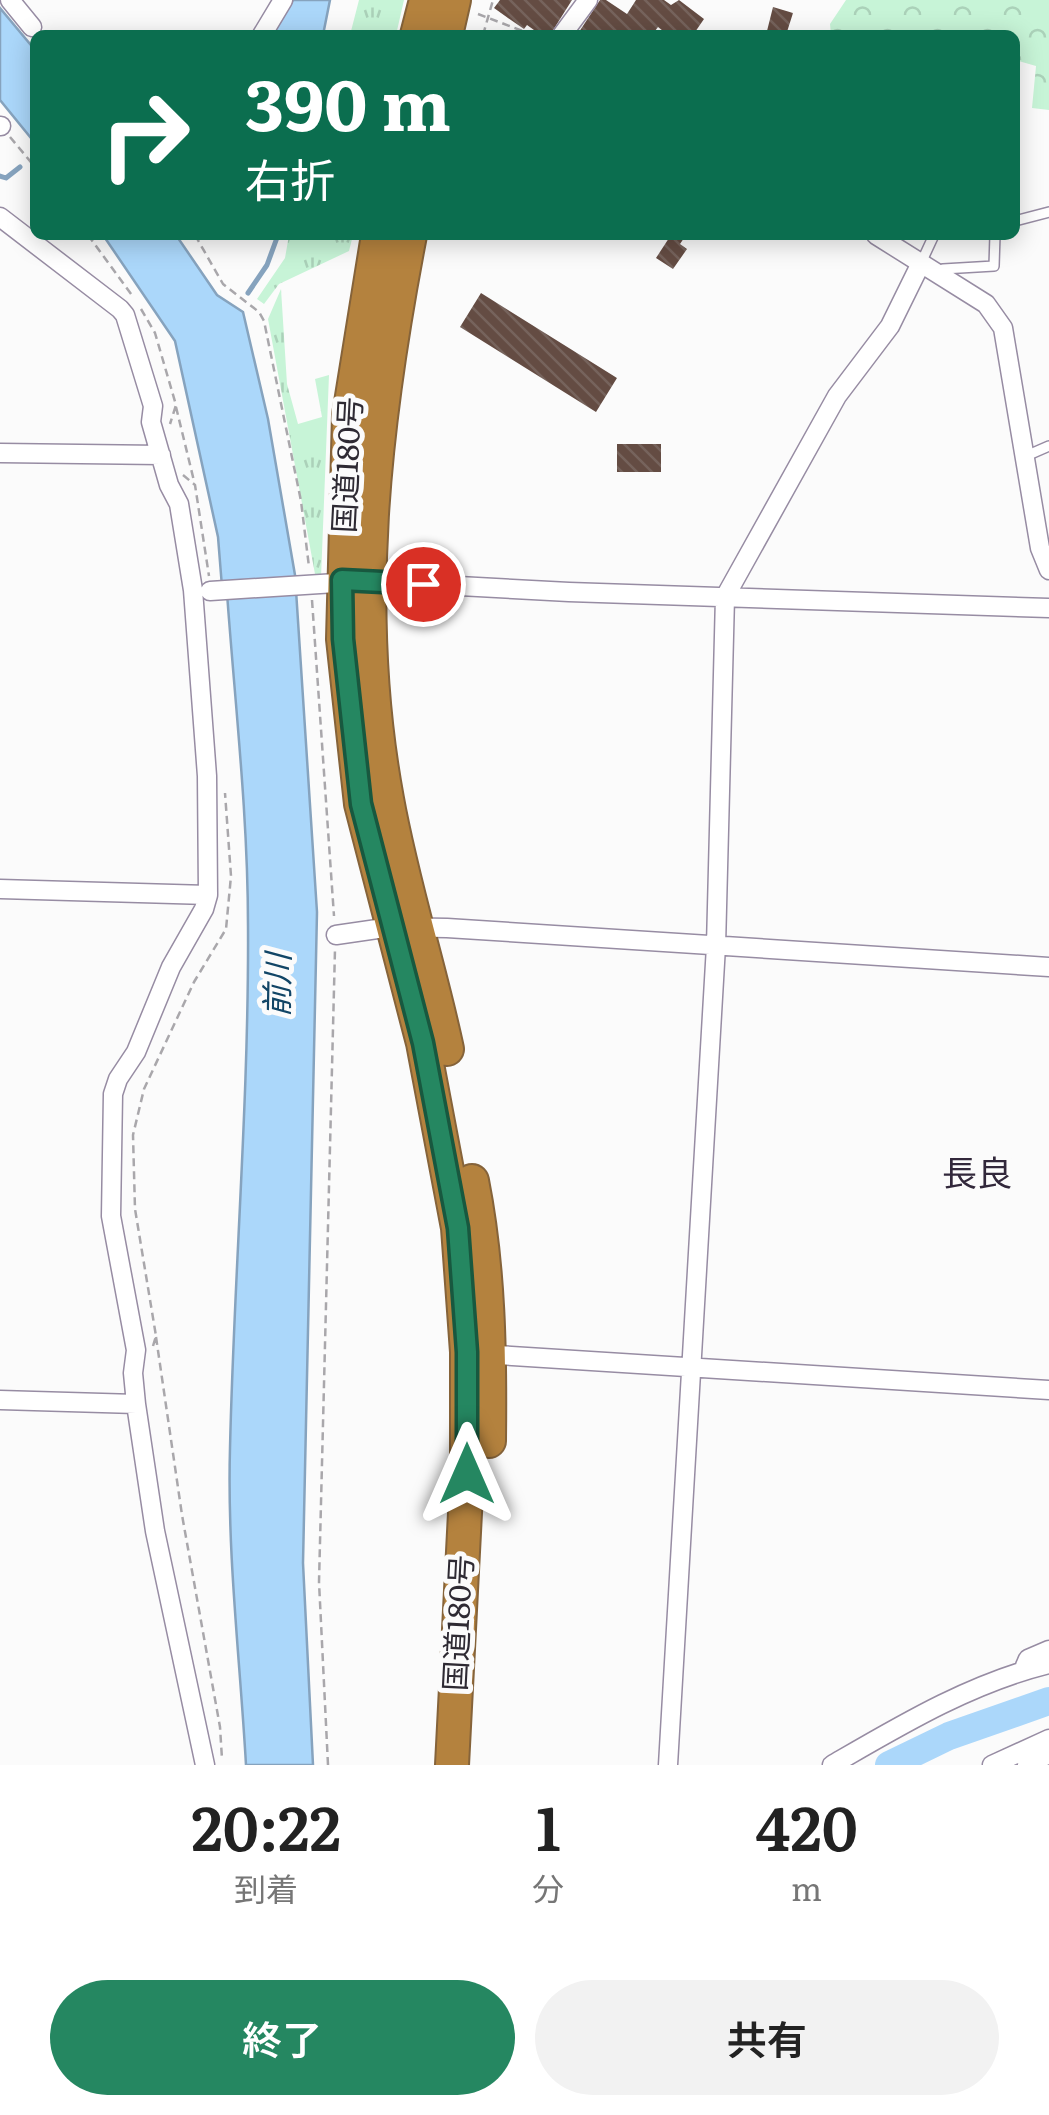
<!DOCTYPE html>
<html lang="ja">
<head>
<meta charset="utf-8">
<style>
	body { margin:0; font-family:Literata,"Noto Sans JP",serif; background:#f2f2f2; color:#222; height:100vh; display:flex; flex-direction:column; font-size:38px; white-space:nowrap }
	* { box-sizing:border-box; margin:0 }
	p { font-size:32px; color:#767676 }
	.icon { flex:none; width:55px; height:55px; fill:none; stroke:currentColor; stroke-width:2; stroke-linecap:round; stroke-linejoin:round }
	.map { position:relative; height:1765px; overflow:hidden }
	.details { display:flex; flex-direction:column; background:#fff; flex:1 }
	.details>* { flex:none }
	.hud { position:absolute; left:30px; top:30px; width:990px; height:210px; border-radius:15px; box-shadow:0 5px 25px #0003; background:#0b6e4f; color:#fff; overflow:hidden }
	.pin { position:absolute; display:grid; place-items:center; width:85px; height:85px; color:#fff; margin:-42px; border:5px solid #fff; border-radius:50%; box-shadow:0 2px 10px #0007 }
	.me { position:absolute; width:110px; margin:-55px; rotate:0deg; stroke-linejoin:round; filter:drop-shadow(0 0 8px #0008) }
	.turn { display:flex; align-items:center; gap:35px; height:210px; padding:0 50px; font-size:45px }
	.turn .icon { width:130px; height:130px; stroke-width:2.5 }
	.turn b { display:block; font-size:70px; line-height:85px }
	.eta { display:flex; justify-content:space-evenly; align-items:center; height:170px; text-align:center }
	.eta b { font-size:60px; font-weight:600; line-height:70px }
	.cta { display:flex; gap:20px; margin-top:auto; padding:20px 50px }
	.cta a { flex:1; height:115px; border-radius:60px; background:#258761; color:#fff; font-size:40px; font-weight:600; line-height:115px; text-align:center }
	.cta a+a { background:#f2f2f2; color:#222 }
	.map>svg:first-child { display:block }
	.grass { fill:url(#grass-tufts) }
	.forest { fill:url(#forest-crowns) }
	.water { fill:#abd7fa; stroke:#86a3be; stroke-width:2.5 }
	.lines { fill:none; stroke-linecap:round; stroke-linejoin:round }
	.stream { stroke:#86a3be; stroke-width:5 }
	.river { stroke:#abd7fa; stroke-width:28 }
	.building { fill:url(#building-back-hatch) }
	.lane-casing { stroke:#978ca3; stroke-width:12 }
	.street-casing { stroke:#978ca3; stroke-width:21 }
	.highway-casing { stroke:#85633a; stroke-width:36 }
	.path { stroke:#a9a7ab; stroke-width:2.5; stroke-dasharray:8 5; stroke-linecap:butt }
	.lane { stroke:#fff; stroke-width:9 }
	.street { stroke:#fff; stroke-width:18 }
	.highway { stroke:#b4823e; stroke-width:32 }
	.route-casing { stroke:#18583f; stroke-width:25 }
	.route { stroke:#258761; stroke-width:18 }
	.labels { text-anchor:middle; stroke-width:10; stroke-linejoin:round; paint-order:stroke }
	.street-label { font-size:30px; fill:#2e2a33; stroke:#fbfbfb }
	.water-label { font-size:32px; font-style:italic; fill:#114566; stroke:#fbfbfb }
	.quarter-label { font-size:35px; fill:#32283b; stroke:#fbfbfb }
</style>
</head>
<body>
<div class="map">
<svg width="1049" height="1765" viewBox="0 0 1049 1765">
	<defs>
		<pattern id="grass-tufts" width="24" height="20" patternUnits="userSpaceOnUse" patternTransform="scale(2.5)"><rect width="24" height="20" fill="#c7f4d7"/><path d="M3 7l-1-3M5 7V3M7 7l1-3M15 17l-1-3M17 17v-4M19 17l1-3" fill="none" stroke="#abd1b9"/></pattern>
		<pattern id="forest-crowns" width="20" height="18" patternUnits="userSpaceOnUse" patternTransform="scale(2.5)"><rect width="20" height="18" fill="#c7f4d7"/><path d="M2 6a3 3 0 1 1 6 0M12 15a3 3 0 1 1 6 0" fill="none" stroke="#abd1b9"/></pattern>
		<pattern id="building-back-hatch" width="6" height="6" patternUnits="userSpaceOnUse" patternTransform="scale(2.5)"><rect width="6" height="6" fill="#644c43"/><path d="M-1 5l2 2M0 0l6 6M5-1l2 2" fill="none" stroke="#76635c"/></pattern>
	</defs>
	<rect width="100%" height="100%" fill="#fbfbfb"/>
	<path class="grass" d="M359,0H404L396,35H350Z
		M289,235H353L349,251L279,284L264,304L257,299L285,258Z
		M281,289L287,384L298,424L322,417L315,379L329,375L321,578L315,574L268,319Z"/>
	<path class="forest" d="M846,0H1049V110L1032,108L1036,66L1015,60V35H831L830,24Z"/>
	<path class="water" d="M293,0H330L323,35H271Z
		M0,8L35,50V143L0,100Z
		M103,235H176L217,295L243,312L268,419L295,575L317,912L303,1563L313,1765H246C240,1659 227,1554 230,1448C234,1274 249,1100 248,926C248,815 235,704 227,593L222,587L218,537L175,341Z"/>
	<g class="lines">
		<path class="stream" d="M0,176L6,178L20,167
			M248,293L267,265L278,235"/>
		<path class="river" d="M889,1765L949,1736L1049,1701"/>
	</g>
	<path class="building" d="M500,0H572L550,35H541L527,25L524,29L508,18L494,8Z
		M600,0H606L627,14L636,0H664L671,5L679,0L704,19L693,35H668L658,27L652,35H583L579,32Z
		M773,7L793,13L786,35H766Z
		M671,235H686L680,244L687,249L673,269L656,258Z
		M481,293L617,378L596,412L460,327Z
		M617,444H661V472H617Z"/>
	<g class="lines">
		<g class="lane-casing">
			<path id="lane" d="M1015,221L1049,212
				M921,263L934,235
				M939,272L943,269L994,266L995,235
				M1026,456L1049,446"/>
		</g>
		<g class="street-casing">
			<path id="street" d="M10,0L32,27
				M262,35L283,0
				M562,35L588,0
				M0,126H1
				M0,217L120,309L125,315L153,406L151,422L169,485L179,504L193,590L207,776L208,895L204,909L171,967L136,1052L118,1079L113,1094L111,1216L136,1350L133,1373L136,1404L155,1531L205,1765
				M876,235L986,304L1003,328L1040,548L1049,570
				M0,453L161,455
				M210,591L367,581L569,592L1049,608
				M0,889L208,895
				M336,935L391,927L447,928L1049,967
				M481,1354L1049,1390
				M0,1400L136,1404
				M1025,1666L1028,1659L1049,1650
				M668,1765L716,946L725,597L837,396L890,326L921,263
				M832,1765C901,1725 971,1683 1049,1664
				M992,1765L1049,1739
				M1027,1765L1049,1754"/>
		</g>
		<g class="highway-casing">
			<path id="highway" d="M417,35L426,0
				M446,35L454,0
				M378,235L349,415L343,639L361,804L423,1043L458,1228L467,1352V1474L452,1765
				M410,235C374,422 352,610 387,799C402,883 429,965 447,1049
				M472,1181C489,1267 490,1353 489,1441"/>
		</g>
		<path class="path" d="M478,14L533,35
			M483,35L493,0
			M10,137L35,167
			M88,235L134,298
			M195,235L223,284L259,312L264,321L301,501L309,567
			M141,309L155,333L176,405L170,424
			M176,407L194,481
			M183,475L195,485L209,576
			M312,600L334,916
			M156,1337L182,1515L220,1727L222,1759
			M153,1346L156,1336L135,1209L133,1135L144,1089L194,982L226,929L231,876L225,793
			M328,1765L319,1582L335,949"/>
		<use href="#lane" class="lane"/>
		<use href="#street" class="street"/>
		<use href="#highway" class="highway"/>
	</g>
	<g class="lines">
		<g class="route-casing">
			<path id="route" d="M423,584L342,580L343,639L361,804L423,1043L458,1228L467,1352V1474"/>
		</g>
		<use href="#route" class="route"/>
	</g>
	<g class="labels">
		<g class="street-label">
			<text transform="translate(348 465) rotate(-87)" y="10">国道180号</text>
			<text transform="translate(459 1623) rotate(-87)" y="10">国道180号</text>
		</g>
		<g class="water-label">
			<text transform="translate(278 985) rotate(-89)" y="11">前川</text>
		</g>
		<g class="quarter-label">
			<text x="977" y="1186">長良</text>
		</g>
	</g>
</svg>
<div class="pin" style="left:423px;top:584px;background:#d93025"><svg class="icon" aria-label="arrive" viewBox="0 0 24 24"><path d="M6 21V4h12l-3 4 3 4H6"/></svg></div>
<svg class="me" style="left:467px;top:1474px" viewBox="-20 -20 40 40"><path d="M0-17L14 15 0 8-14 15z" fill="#258761" stroke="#fff" stroke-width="4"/></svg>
<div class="hud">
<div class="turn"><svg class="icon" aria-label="right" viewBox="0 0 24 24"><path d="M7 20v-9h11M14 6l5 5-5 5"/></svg><div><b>390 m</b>右折</div></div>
</div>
</div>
<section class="details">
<div class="eta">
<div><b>20:22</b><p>到着</p></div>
<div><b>1</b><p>分</p></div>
<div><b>420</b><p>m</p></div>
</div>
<div class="cta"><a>終了</a><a>共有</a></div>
</section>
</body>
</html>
